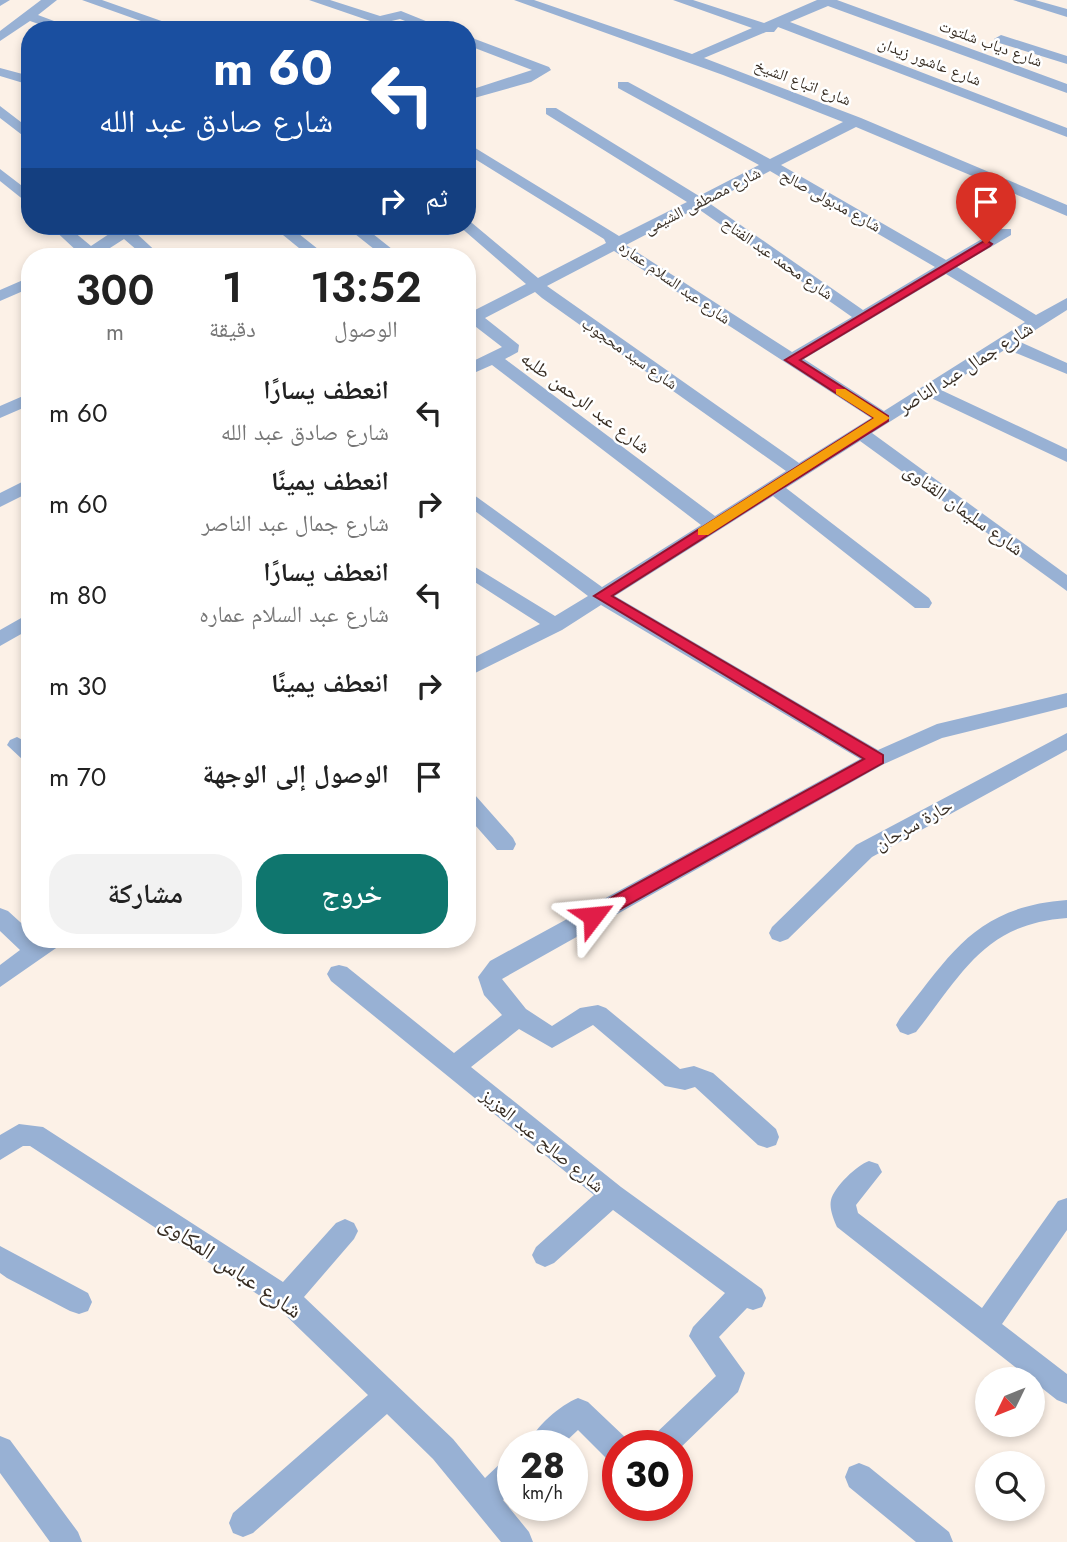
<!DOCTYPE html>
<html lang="ar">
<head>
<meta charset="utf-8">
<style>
	body { margin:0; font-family:Jost,"Noto Naskh Arabic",sans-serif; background:#f2f2f2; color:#222; direction:rtl; height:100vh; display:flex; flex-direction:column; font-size:26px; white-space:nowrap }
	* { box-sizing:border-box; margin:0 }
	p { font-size:23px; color:#767676 }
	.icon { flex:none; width:38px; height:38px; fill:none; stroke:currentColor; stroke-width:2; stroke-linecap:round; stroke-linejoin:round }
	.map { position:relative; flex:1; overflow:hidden; direction:ltr }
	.sheet { position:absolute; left:21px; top:248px; width:455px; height:700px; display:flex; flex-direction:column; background:#fff; border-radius:28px; box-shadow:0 4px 10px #0003; direction:rtl }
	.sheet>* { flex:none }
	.banner { position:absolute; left:21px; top:21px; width:455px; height:214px; border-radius:28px; box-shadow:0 4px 10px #0003; direction:rtl; background:#1a4fa0; color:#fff; overflow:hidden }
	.needle { width:46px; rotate:227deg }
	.controls { position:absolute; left:975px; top:1367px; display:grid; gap:14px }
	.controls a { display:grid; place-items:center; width:70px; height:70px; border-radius:50%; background:#fff; box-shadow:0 4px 10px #0003; font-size:35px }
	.speed { position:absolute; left:497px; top:1430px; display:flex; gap:14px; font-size:35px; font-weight:700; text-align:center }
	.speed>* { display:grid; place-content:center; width:91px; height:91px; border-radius:50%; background:#fff; box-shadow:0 4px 10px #0003; line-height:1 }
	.speed small { font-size:18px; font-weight:400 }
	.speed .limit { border:10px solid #d22; background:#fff; color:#111 }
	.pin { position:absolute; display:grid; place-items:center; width:60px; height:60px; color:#fff; margin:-72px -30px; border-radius:50% 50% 50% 0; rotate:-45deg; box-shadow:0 0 7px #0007 }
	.pin .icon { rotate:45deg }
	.me { position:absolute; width:77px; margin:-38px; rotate:61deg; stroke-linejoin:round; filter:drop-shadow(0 0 5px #0008) }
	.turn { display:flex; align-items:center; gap:24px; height:147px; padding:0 28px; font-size:32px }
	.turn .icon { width:91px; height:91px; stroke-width:2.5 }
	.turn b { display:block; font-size:49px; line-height:60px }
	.then { display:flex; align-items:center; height:66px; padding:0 28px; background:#0003; gap:14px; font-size:26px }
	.eta { display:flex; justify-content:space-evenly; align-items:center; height:119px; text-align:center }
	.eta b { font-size:42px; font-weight:600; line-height:49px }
	.button { display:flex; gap:14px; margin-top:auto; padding:14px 28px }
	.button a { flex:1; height:80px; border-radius:28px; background:#0f766e; color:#fff; font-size:28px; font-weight:600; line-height:80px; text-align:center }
	.button a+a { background:#f2f2f2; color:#222 }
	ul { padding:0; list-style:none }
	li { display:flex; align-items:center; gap:21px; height:91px; padding:0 28px }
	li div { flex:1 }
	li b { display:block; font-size:26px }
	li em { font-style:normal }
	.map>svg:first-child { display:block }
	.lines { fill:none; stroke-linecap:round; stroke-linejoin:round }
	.minor { fill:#98b1d4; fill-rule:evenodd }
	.route { fill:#e11d48; stroke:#92132f; stroke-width:2 }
	.slow { fill:#f59e0b }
	.labels { text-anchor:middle; stroke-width:5; stroke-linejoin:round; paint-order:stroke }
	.far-street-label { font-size:16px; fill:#382e24; stroke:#fff }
	.street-label { font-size:19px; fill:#382e24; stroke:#fff }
	.near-street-label { font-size:23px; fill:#382e24; stroke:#fff }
</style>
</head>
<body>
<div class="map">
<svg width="1067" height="1542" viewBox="0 0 1067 1542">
	<rect width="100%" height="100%" fill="#fcf1e7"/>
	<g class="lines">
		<path class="minor" d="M0,0H10L0,6Z
			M41,0H57L38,15L78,30H56L30,21L0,41V31Z
			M82,0H102L187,30H166Z
			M309,0H330L380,16L401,11L448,30H428L400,19L379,24Z
			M514,0H534L692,54L752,28L673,0H693L764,23L817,0H837L1067,84V93L828,6L790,22L1067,128V137L778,27L774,32H766L704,58L861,118L1067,205V216L856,127L781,165L946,260L999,229H1011V235L957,267L1036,315L1067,298V310L1018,341L1067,363V374L1006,349L941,390L1067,449V462L929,397L872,433L1067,575V591L860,441L786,488L929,598L932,603L929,608H915L773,496L615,596L878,750L937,724L1067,693V707L942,738L884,764L502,979L526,1009L552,1026L580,1008L598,1005L606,1008L680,1069L694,1066L713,1073L776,1129L779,1137L776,1145L767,1148L758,1145L695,1087L685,1090L665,1086L593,1025L552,1048L519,1029L471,1067L621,1187L762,1289L766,1298L762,1307L753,1310L747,1308L719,1337L745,1373L738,1392L677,1451V1446H649L653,1436L716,1376L689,1336L693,1327L725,1293L613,1210L554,1263L545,1267L536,1263L532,1255L536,1247L594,1195L331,981L327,974L331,967L339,965L347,967L454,1053L502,1015L484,995L478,977L490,961L860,759L601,605L562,630L467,677V661L540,624L467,577V562L555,616L588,596L467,505V490L602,587L701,525L492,365L467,376V364L502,347L467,320V307L475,310L526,284L459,226H467V221L472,223L538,278L606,243L604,239L467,154V143L619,236L687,202L546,114V108H556L699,196L759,165L618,88V82H628L770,159L843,122L723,75ZM770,171L935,267L863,310L709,203ZM697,208L852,317L792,352L626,245ZM614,251L871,418L799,463L547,286ZM946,274L1025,322L884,411L804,359ZM535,292L542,298L786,471L715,516L505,359L518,352L519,345L485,318Z
			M1013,0H1035L1067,9V17Z
			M1001,35L1067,56V64L996,42L994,39Z
			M467,36L549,67L551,70L531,82L467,100V91L532,70L467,45Z
			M0,68L30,76V85L0,76Z
			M0,106L30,129V141L0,118Z
			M0,169L30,192V205L0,181Z
			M50,226H67L91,246L118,228L144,226L136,233L162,257H145L124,239L96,257H76L79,253Z
			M272,226H289L328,257H310Z
			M345,226H363L402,257H384Z
			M30,277V288L0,301V290Z
			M30,393V405L0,418V406Z
			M30,478V492L0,507V493Z
			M30,613V629L0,646V630Z
			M1067,733V750L872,857L788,939L780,942L772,939L769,933L772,927L856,845Z
			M17,737L30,744V763L23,760L7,745L10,740Z
			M467,793L475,795L513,838L516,844L513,850H497L467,816Z
			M1067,900V918C984,924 963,973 916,1032L908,1035L900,1032L896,1025L900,1018C952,953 975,907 1067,900Z
			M0,908L8,911L30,931V940H62L59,946L0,987V965L20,950L0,931Z
			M19,1124L43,1127L283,1282L336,1223L345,1219L354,1223L358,1231L354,1239L304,1297L453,1439L485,1478L503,1461L513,1457V1490L503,1500L529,1532L533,1542H501L433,1459L387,1414L253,1533L243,1537L233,1533L229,1523L233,1513L368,1395L277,1307L30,1146H23L0,1160V1135Z
			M869,1161L878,1164L882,1172L856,1205L858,1213L982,1308L1058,1201L1067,1198V1230L1002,1324L1067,1374V1404L1057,1400L837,1227C834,1220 829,1209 831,1200C834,1187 857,1165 869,1161Z
			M0,1246L88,1293L92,1302L88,1311L79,1314L70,1311L7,1278L0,1273Z
			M578,1398L588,1402L628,1440L630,1446H618V1464L608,1460L578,1430L561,1446H527C535,1427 560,1405 578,1398Z
			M0,1436L10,1440L78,1532L82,1542H50L0,1473Z
			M859,1463L869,1467L949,1532L953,1542H916L849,1487L845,1477L849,1467Z"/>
	</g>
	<path class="route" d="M986,240L992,244L990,246L800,360L888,416V421L612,596L883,755V763L599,921H587L584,916L587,911L864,759L594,596L874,418L785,360Z"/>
	<path class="slow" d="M836,389H845L890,418L708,535H698V529L874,418L836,394Z"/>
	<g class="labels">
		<g class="far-street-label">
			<text transform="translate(991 43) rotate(20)" y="6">شارع دياب شلتوت</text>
			<text transform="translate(930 61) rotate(21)" y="6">شارع عاشور زيدان</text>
			<text transform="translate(803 82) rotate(21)" y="6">شارع اتباع الشيخ</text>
			<text transform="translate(702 200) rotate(-27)" y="6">شارع مصطفى الشيمى</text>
			<text transform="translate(831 200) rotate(29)" y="6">شارع مدبولى صالح</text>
			<text transform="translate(778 258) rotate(35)" y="6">شارع محمد عبد الفتاح</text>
			<text transform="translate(675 282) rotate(35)" y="6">شارع عبد السلام عماره</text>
			<text transform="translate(630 353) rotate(35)" y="6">شارع سيد محجوب</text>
		</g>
		<g class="street-label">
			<text transform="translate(965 367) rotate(-32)" y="7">شارع جمال عبد الناصر</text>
			<text transform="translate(586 402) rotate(37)" y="7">شارع عبد الرحمن طلبه</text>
			<text transform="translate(964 509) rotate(36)" y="7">شارع سليمان القناوى</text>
			<text transform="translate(913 824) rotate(-29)" y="7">حارة سرحان</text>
			<text transform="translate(543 1140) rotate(39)" y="7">شارع صالح عبد العزيز</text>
		</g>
		<g class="near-street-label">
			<text transform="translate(231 1266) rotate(34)" y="8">شارع عباس المكاوى</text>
		</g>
	</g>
</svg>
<div class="controls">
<a><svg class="needle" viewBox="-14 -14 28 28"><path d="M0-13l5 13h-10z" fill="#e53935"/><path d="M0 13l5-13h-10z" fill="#767676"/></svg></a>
<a><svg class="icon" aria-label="search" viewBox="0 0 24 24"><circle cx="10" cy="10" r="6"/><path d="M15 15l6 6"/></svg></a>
</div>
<div class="speed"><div>28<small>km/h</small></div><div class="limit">30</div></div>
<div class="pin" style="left:986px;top:244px;background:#d93025"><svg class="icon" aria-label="arrive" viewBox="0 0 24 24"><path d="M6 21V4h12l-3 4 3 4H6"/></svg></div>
<svg class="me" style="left:593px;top:916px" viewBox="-20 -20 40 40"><path d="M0-17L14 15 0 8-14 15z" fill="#e11d48" stroke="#fff" stroke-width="4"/></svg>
<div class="banner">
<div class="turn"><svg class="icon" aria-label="left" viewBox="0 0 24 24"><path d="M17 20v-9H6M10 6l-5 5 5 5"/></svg><div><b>60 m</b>شارع صادق عبد الله</div></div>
<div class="then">ثم<svg class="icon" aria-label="right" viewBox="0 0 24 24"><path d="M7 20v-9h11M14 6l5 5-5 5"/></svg></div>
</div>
<section class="sheet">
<div class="eta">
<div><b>13:52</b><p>الوصول</p></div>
<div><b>1</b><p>دقيقة</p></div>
<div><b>300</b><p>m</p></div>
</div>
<ul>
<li><svg class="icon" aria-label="left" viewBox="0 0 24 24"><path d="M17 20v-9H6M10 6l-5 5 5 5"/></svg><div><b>انعطف يسارًا</b><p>شارع صادق عبد الله</p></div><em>60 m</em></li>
<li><svg class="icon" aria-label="right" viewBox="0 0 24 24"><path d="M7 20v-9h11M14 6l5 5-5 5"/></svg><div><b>انعطف يمينًا</b><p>شارع جمال عبد الناصر</p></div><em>60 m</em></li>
<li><svg class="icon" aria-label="left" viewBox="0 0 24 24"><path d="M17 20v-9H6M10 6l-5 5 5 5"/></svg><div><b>انعطف يسارًا</b><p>شارع عبد السلام عماره</p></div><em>80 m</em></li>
<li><svg class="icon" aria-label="right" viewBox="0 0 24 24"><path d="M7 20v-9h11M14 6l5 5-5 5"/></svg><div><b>انعطف يمينًا</b></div><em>30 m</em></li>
<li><svg class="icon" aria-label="arrive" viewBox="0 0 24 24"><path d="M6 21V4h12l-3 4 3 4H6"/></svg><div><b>الوصول إلى الوجهة</b></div><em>70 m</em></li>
</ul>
<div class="button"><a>خروج</a><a>مشاركة</a></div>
</section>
</div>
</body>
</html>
